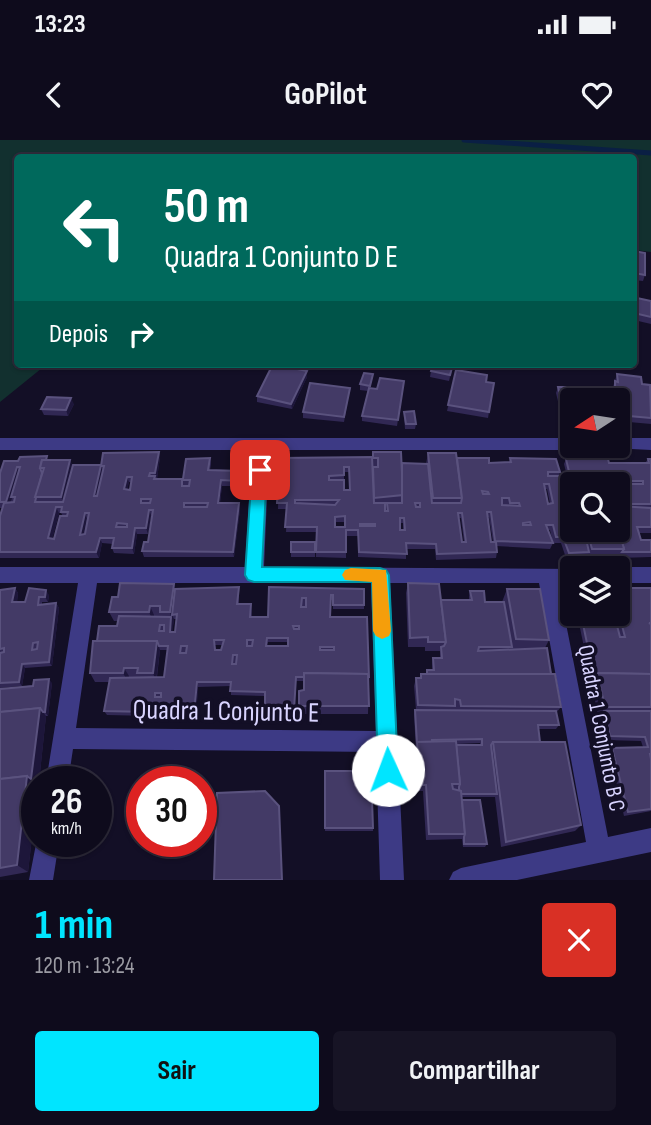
<!DOCTYPE html>
<html lang="pt">
<meta charset="utf-8">
<style>
:root{--surface:#0e0b1c;--page:#171425;--text:#f1f3f6;--muted:#9b9ba3;--line:#2e2b3b;--accent:#00e5ff}
body{margin:0;font-family:"Sofia Sans Condensed",sans-serif;background:var(--page);color:var(--text);height:100vh;display:flex;flex-direction:column;font-size:26px;white-space:nowrap}
*{box-sizing:border-box;margin:0}
p{font-size:23px;color:var(--muted)}
.icon{flex:none;width:38px;height:38px;fill:none;stroke:currentColor;stroke-width:2;stroke-linecap:round;stroke-linejoin:round}
.map{position:relative;height:740px;overflow:hidden}
.panel{display:flex;flex-direction:column;background:var(--surface);flex:1}
.panel>*{flex:none}
.banner{position:absolute;left:14px;top:14px;width:623px;height:214px;border-radius:7px;box-shadow:0 2px 5px #0004,0 0 0 2px var(--line);background:#00695c;color:#fff;overflow:hidden}
.needle{width:46px;rotate:258deg}
.tools{position:absolute;left:560px;top:248px;display:grid;gap:14px}
.tools a{display:grid;place-items:center;width:70px;height:70px;border-radius:7px;background:var(--surface);box-shadow:0 2px 5px #0004,0 0 0 2px var(--line);font-size:35px}
.speed{position:absolute;left:21px;top:626px;display:flex;gap:14px;font-size:35px;font-weight:700;text-align:center}
.speed>*{display:grid;place-content:center;width:91px;height:91px;border-radius:50%;background:var(--surface);box-shadow:0 2px 5px #0004,0 0 0 2px var(--line);line-height:1}
.speed small{font-size:18px;font-weight:400}
.speed .limit{border:10px solid #d22;background:#fff;color:#111}
.pin{position:absolute;display:grid;place-items:center;width:60px;height:60px;color:#fff;margin:-30px;border-radius:14px;box-shadow:0 4px 10px #0006}
.me{position:absolute;width:77px;margin:-38px;rotate:358deg;stroke-linejoin:round;filter:drop-shadow(0 0 5px #0008)}
.turn{display:flex;align-items:center;gap:24px;height:147px;padding:0 35px;font-size:32px}
.turn .icon{width:91px;height:91px;stroke-width:2.5}
.turn b{display:block;font-size:49px;line-height:60px}
.then{display:flex;align-items:center;height:66px;padding:0 35px;background:#0003;gap:14px;font-size:26px}
.round{display:grid;place-items:center;flex:none;width:74px;height:74px;border-radius:7px;background:var(--page)}
.head{display:flex;align-items:center;justify-content:space-between;height:119px;padding:0 35px}
h1{font-size:42px;font-weight:700;line-height:52px;color:var(--accent)}
.button{display:flex;gap:14px;margin-top:auto;padding:14px 35px}
.button a{flex:1;height:80px;border-radius:7px;background:var(--accent);color:#111;font-size:28px;font-weight:700;line-height:80px;text-align:center}
.button a+a{background:var(--page);color:var(--text)}
.status{display:flex;justify-content:space-between;align-items:center;height:49px;padding:0 35px;background:var(--surface);direction:ltr}
.status svg{height:19px;fill:currentColor}
header{display:flex;justify-content:space-between;align-items:center;height:91px;padding:0 35px;background:var(--surface);font-size:32px;font-weight:700}
.map>svg:first-child{display:block}
.green{fill:#12302f}
.lines{fill:none;stroke-linecap:round;stroke-linejoin:round}
.stream{stroke:#0a1f44;stroke-width:5}
.minor{fill:#3d3a85;fill-rule:evenodd}
.wall{fill:#312854;fill-rule:evenodd}
.shaded-wall{fill:#1d163a}
.building{fill:#433a66;stroke:#5a527e;stroke-width:2;fill-rule:evenodd}
.route{fill:#00e5ff;stroke:#0095a6;stroke-width:2}
.slow{fill:#f59e0b}
.labels{text-anchor:middle;stroke-width:7;stroke-linejoin:round;paint-order:stroke}
.street-label{font-size:23px;fill:#d9d4ff;stroke:#130f26}
.near-street-label{font-size:28px;fill:#d9d4ff;stroke:#130f26}
</style>
<div class="status"><b>13:23</b><svg viewBox="0 0 49 12"><path d="M0 12V9h3v3zM5 12V6h3v6zM10 12V3h3v9zM15 12V0h3v12zM26 1h20v11H26zM47 4h2v5h-2z"/></svg></div>
<header><svg class="icon" aria-label="back" viewBox="0 0 24 24"><path d="M15 5l-7 7 7 7"/></svg>GoPilot<svg class="icon" aria-label="heart" viewBox="0 0 24 24"><path d="M12 20l-8-8c-3-5 5-10 8-4 3-6 11-1 8 4z"/></svg></header>
<div class="map">
<svg width="651" height="740" viewBox="0 0 651 740">
<rect width="100%" height="100%" fill="#130f26"/>
<path class="green" d="M 0,0 L 651,0 L 651,112 L 634,110 L 634,18 L 18,18 L 18,224 L 47,224 L 0,262 Z"/>
<g class="lines">
<path class="stream" d="M 464,0 L 651,13"/>
<g class="minor">
<path d="M 0,298 L 572,298 L 572,306 L 579,306 L 572,310 L 269,310 L 264,427 L 577,429 L 572,429 L 572,443 L 558,443 L 608,697 L 651,688 L 651,712 L 517,740 L 449,740 L 453,732 L 461,728 L 586,702 L 539,443 L 390,443 L 404,740 L 380,740 L 376,612 L 73,609 L 68,642 L 46,642 L 78,443 L 0,443 L 0,427 L 245,427 L 252,310 L 0,310 ZM 97,443 L 371,443 L 376,591 L 76,588 Z"/>
<path d="M 618,298 L 651,298 L 651,310 L 612,308 L 611,306 L 618,306 Z"/>
<path d="M 618,427 L 651,427 L 651,443 L 618,443 L 618,429 L 613,429 Z"/>
<path d="M 37,699 L 37,702 L 59,702 L 53,740 L 29,740 Z"/>
</g>
</g>
<g class="wall">
<path d="M 634,111 L 645,135 L 643,141 L 634,140 Z"/>
<path d="M 637,158 L 651,161 L 651,184 L 634,180 L 634,171 Z"/>
<path d="M 123,224 L 150,224 L 149,228 L 124,228 Z"/>
<path d="M 238,224 L 255,224 L 253,228 Z"/>
<path d="M 453,224 L 449,241 L 430,237 L 431,231 Z"/>
<path d="M 456,230 L 486,242 L 489,272 L 488,278 L 447,271 Z"/>
<path d="M 307,231 L 307,237 L 292,269 L 257,262 L 257,256 Z"/>
<path d="M 373,234 L 370,248 L 377,249 L 404,241 L 397,286 L 362,281 L 362,276 L 368,251 L 360,250 L 360,244 Z"/>
<path d="M 617,234 L 642,244 L 651,251 L 651,284 L 618,281 L 618,261 L 613,261 L 612,251 L 613,247 Z"/>
<path d="M 558,247 L 594,254 L 572,261 L 572,286 L 564,286 L 556,253 Z"/>
<path d="M 350,248 L 344,282 L 303,278 L 303,272 Z"/>
<path d="M 74,264 L 68,276 L 44,275 L 41,269 Z"/>
<path d="M 404,272 L 416,284 L 415,289 L 405,289 L 404,277 Z"/>
<path d="M 159,312 L 160,317 L 157,339 L 183,339 L 210,318 L 211,324 L 210,330 L 240,336 L 240,346 L 222,346 L 220,363 L 240,369 L 234,417 L 144,417 L 142,411 L 148,402 L 152,375 L 151,375 L 148,394 L 137,394 L 134,414 L 114,413 L 112,408 L 113,404 L 102,403 L 99,418 L 0,418 L 0,372 L 1,373 L 2,368 L 0,368 L 0,333 L 4,321 L 49,320 L 72,326 L 101,326 ZM 129,342 L 131,342 L 130,350 L 127,349 ZM 59,373 L 61,373 L 63,376 L 54,399 L 52,399 Z"/>
<path d="M 428,313 L 489,323 L 509,322 L 510,318 L 560,332 L 559,336 L 567,336 L 564,324 L 566,319 L 609,323 L 645,323 L 648,319 L 651,319 L 651,393 L 639,393 L 641,400 L 651,400 L 651,417 L 619,418 L 618,419 L 566,418 L 561,403 L 553,403 L 550,390 L 548,390 L 553,403 L 550,409 L 496,406 L 497,412 L 496,418 L 436,420 L 435,409 L 406,409 L 406,419 L 358,417 L 358,396 L 346,396 L 346,418 L 316,417 L 316,392 L 286,392 L 287,369 L 278,369 L 279,318 L 372,317 L 401,323 L 426,324 ZM 344,332 L 349,332 L 349,350 L 344,350 ZM 572,345 L 618,345 L 618,390 L 572,390 ZM 545,349 L 547,349 L 550,364 L 548,364 ZM 488,377 L 489,377 L 493,402 L 491,402 ZM 459,378 L 461,378 L 464,402 L 462,402 ZM 335,382 L 345,382 L 345,387 L 335,387 ZM 400,383 L 403,383 L 403,390 L 400,390 Z"/>
<path d="M 315,402 L 315,417 L 291,417 L 291,412 Z"/>
<path d="M 408,443 L 441,460 L 469,460 L 469,456 L 470,451 L 485,462 L 502,462 L 507,449 L 549,500 L 545,508 L 561,567 L 556,573 L 559,585 L 556,589 L 538,589 L 540,602 L 581,685 L 575,691 L 501,707 L 495,657 L 462,657 L 462,660 L 487,704 L 485,707 L 463,707 L 462,699 L 426,700 L 423,651 L 418,651 L 414,574 L 415,570 L 416,570 L 414,546 L 416,538 L 420,538 L 421,534 L 426,534 L 427,530 L 432,530 L 432,523 L 433,518 L 440,518 L 440,511 L 425,511 L 425,507 L 408,507 L 406,453 ZM 480,603 L 480,605 L 456,605 L 456,604 Z"/>
<path d="M 174,444 L 175,449 L 239,447 L 239,464 L 251,464 L 252,477 L 268,477 L 269,447 L 364,449 L 364,469 L 333,469 L 333,460 L 331,460 L 330,477 L 369,538 L 368,574 L 299,574 L 299,566 L 304,550 L 304,541 L 296,541 L 294,574 L 265,574 L 265,556 L 231,555 L 231,546 L 198,547 L 196,577 L 107,575 L 104,571 L 109,542 L 95,542 L 90,533 L 97,501 L 117,486 L 118,481 L 114,481 L 109,472 L 118,457 ZM 174,479 L 176,479 L 175,492 L 172,492 ZM 268,502 L 288,502 L 288,506 L 267,506 ZM 215,505 L 222,505 L 221,510 L 216,510 ZM 160,510 L 168,510 L 164,537 L 157,537 Z"/>
<path d="M 15,448 L 18,453 L 17,462 L 25,462 L 29,448 L 49,455 L 48,462 L 42,462 L 42,464 L 56,463 L 59,468 L 52,526 L 25,528 L 22,546 L 0,548 L 0,450 Z"/>
<path d="M 651,448 L 651,671 L 624,676 L 609,611 L 612,608 L 643,607 L 641,601 L 606,600 L 601,575 L 598,575 L 580,488 L 583,484 L 586,484 L 584,474 L 618,474 Z"/>
<path d="M 52,543 L 48,576 L 46,576 L 39,642 L 37,642 L 37,654 L 28,732 L 0,737 L 0,549 Z"/>
<path d="M 325,631 L 373,688 L 373,691 L 325,691 Z"/>
</g>
<g class="shaded-wall">
<path d="M 307,231 L 307,237 L 292,269 L 291,264 Z"/>
<path d="M 71,258 L 74,264 L 68,276 L 66,270 Z"/>
<path d="M 159,312 L 160,317 L 157,339 L 155,333 Z"/>
<path d="M 70,320 L 75,331 L 66,368 L 61,357 Z"/>
<path d="M 101,325 L 103,331 L 96,362 L 94,356 Z"/>
<path d="M 17,327 L 20,332 L 11,357 L 12,358 L 9,368 L 6,362 Z"/>
<path d="M 127,337 L 129,342 L 126,355 L 124,349 Z"/>
<path d="M 221,340 L 222,346 L 219,369 L 218,363 Z"/>
<path d="M 239,363 L 240,369 L 234,417 L 233,412 Z"/>
<path d="M 56,367 L 59,373 L 51,404 L 48,398 Z"/>
<path d="M 149,370 L 151,375 L 148,394 L 146,388 Z"/>
<path d="M 85,373 L 87,379 L 83,400 L 80,395 Z"/>
<path d="M 135,388 L 137,394 L 134,414 L 132,408 Z"/>
<path d="M 100,398 L 102,403 L 99,418 L 96,412 Z"/>
<path d="M 174,444 L 177,454 L 172,475 L 174,479 L 172,497 L 170,492 L 171,477 L 170,472 Z"/>
<path d="M 15,448 L 18,453 L 16,467 L 12,462 Z"/>
<path d="M 46,450 L 49,455 L 48,462 L 45,457 Z"/>
<path d="M 56,463 L 59,468 L 52,526 L 49,522 Z"/>
<path d="M 150,466 L 154,475 L 153,481 L 149,472 Z"/>
<path d="M 157,501 L 160,510 L 156,541 L 153,533 Z"/>
<path d="M 22,524 L 25,528 L 22,546 L 19,542 Z"/>
<path d="M 124,528 L 129,536 L 128,542 L 123,533 Z"/>
<path d="M 49,539 L 52,543 L 48,576 L 45,572 Z"/>
<path d="M 197,542 L 198,547 L 196,577 L 194,573 Z"/>
<path d="M 40,568 L 46,576 L 39,642 L 37,642 L 37,644 L 31,639 Z"/>
<path d="M 27,636 L 37,645 L 37,654 L 28,732 L 17,725 Z"/>
</g>
<g class="building">
<path d="M 634,111 L 645,113 L 645,135 L 634,133 Z"/>
<path d="M 637,158 L 651,161 L 651,177 L 634,173 Z"/>
<path d="M 273,224 L 307,231 L 291,264 L 257,256 Z"/>
<path d="M 433,224 L 453,224 L 450,235 L 431,231 Z"/>
<path d="M 456,230 L 487,235 L 486,242 L 494,243 L 489,272 L 448,265 Z"/>
<path d="M 364,233 L 373,234 L 370,246 L 360,244 Z"/>
<path d="M 617,234 L 641,237 L 642,244 L 650,245 L 651,278 L 618,275 L 618,261 L 616,261 L 615,246 L 615,241 L 618,242 Z"/>
<path d="M 380,238 L 404,241 L 398,280 L 362,276 L 369,248 L 377,249 Z"/>
<path d="M 310,243 L 350,248 L 344,277 L 303,272 Z"/>
<path d="M 558,247 L 591,247 L 594,254 L 605,254 L 607,261 L 572,261 L 572,280 L 566,280 Z"/>
<path d="M 47,257 L 71,258 L 66,270 L 41,269 Z"/>
<path d="M 414,271 L 416,284 L 406,284 L 404,272 Z"/>
<path d="M 159,312 L 155,333 L 150,333 L 149,336 L 155,336 L 154,339 L 183,339 L 186,319 L 210,318 L 208,330 L 240,331 L 239,341 L 221,340 L 218,363 L 239,363 L 233,412 L 142,411 L 144,402 L 148,402 L 153,370 L 149,370 L 146,388 L 135,388 L 132,408 L 112,408 L 114,398 L 100,398 L 96,412 L 0,412 L 0,376 L 4,363 L 14,362 L 15,357 L 11,357 L 20,327 L 17,327 L 6,362 L 0,362 L 0,333 L 4,321 L 18,321 L 20,317 L 47,316 L 46,320 L 42,320 L 40,328 L 42,333 L 35,362 L 63,362 L 73,325 L 101,325 L 94,356 L 97,356 L 104,326 L 101,326 L 103,313 ZM 127,337 L 132,337 L 130,350 L 124,349 ZM 182,340 L 190,340 L 189,346 L 182,346 ZM 141,359 L 151,359 L 150,363 L 141,363 ZM 184,363 L 208,363 L 207,367 L 184,367 ZM 56,367 L 62,367 L 61,372 L 68,372 L 67,376 L 60,376 L 54,399 L 48,398 ZM 85,373 L 89,373 L 85,394 L 80,395 ZM 117,383 L 127,384 L 127,387 L 116,387 Z"/>
<path d="M 373,312 L 401,312 L 403,355 L 374,358 L 373,327 L 378,327 L 378,318 L 373,318 Z"/>
<path d="M 428,313 L 456,313 L 462,358 L 433,358 Z"/>
<path d="M 372,317 L 374,363 L 385,363 L 385,371 L 388,371 L 387,363 L 402,363 L 402,323 L 428,324 L 432,363 L 461,363 L 462,358 L 457,318 L 489,318 L 489,323 L 511,322 L 510,318 L 556,319 L 560,332 L 548,332 L 548,336 L 570,336 L 566,319 L 608,319 L 609,323 L 649,323 L 648,319 L 651,319 L 651,365 L 651,364 L 618,364 L 618,345 L 572,345 L 572,390 L 584,390 L 589,412 L 569,413 L 563,397 L 556,397 L 553,385 L 546,385 L 553,403 L 495,401 L 491,372 L 487,372 L 491,402 L 496,402 L 497,412 L 437,414 L 436,404 L 406,403 L 407,414 L 359,412 L 358,390 L 346,390 L 346,412 L 316,412 L 317,387 L 285,387 L 287,363 L 277,363 L 279,318 ZM 344,327 L 349,327 L 350,350 L 344,350 L 344,340 L 329,340 L 329,336 L 344,335 ZM 615,341 L 643,341 L 643,344 L 616,344 ZM 544,344 L 549,344 L 553,363 L 548,364 ZM 482,351 L 488,352 L 489,354 L 483,354 ZM 502,358 L 509,358 L 510,363 L 519,363 L 520,366 L 502,365 ZM 295,360 L 339,360 L 335,365 L 295,363 ZM 415,363 L 420,363 L 420,367 L 416,367 ZM 458,373 L 462,373 L 466,402 L 462,402 ZM 345,376 L 345,387 L 335,387 L 335,377 ZM 400,378 L 404,378 L 405,390 L 400,390 ZM 530,382 L 531,385 L 523,385 L 523,383 ZM 360,384 L 375,384 L 375,386 L 360,386 Z"/>
<path d="M 42,320 L 70,320 L 61,357 L 35,357 L 44,328 L 40,328 Z"/>
<path d="M 618,366 L 651,368 L 651,387 L 637,387 L 641,400 L 651,400 L 651,412 L 622,412 L 624,409 L 618,387 Z"/>
<path d="M 618,387 L 624,409 L 592,409 L 587,390 L 618,390 Z"/>
<rect x="291" y="402" width="24" height="10"/>
<path d="M 120,443 L 174,444 L 170,472 L 160,472 L 160,466 L 150,466 L 149,472 L 109,472 L 112,457 L 118,457 Z"/>
<path d="M 408,443 L 439,444 L 446,502 L 428,502 L 428,497 L 410,498 Z"/>
<path d="M 239,447 L 237,464 L 251,464 L 250,477 L 268,477 L 269,447 L 364,449 L 364,465 L 333,465 L 333,455 L 331,455 L 330,477 L 367,477 L 369,538 L 368,534 L 304,533 L 304,537 L 296,537 L 294,570 L 265,570 L 265,552 L 230,551 L 231,542 L 197,542 L 194,573 L 104,571 L 110,538 L 164,537 L 168,506 L 159,506 L 157,501 L 97,501 L 99,486 L 117,486 L 119,476 L 171,477 L 170,492 L 175,492 L 177,474 L 172,475 L 175,449 ZM 302,458 L 306,458 L 306,467 L 301,467 ZM 160,485 L 164,485 L 164,491 L 159,491 ZM 293,486 L 299,486 L 299,489 L 294,489 ZM 267,498 L 288,498 L 288,506 L 266,506 ZM 214,500 L 224,500 L 221,510 L 215,510 ZM 247,500 L 253,500 L 252,506 L 247,506 ZM 181,506 L 187,506 L 186,513 L 180,513 ZM 320,507 L 334,507 L 334,510 L 320,510 ZM 233,515 L 237,515 L 236,524 L 232,524 ZM 155,553 L 161,553 L 161,557 L 155,557 Z"/>
<path d="M 15,448 L 12,462 L 25,462 L 29,448 L 46,450 L 45,457 L 39,457 L 38,465 L 56,463 L 49,522 L 22,524 L 19,542 L 0,543 L 0,513 L 4,512 L 4,508 L 0,509 L 0,450 ZM 38,502 L 37,509 L 32,510 L 33,503 Z"/>
<path d="M 618,448 L 651,448 L 651,483 L 649,483 L 651,484 L 651,534 L 597,533 L 594,537 L 583,484 L 590,484 L 588,474 L 614,474 L 620,497 L 625,497 L 619,474 L 618,474 Z"/>
<path d="M 507,449 L 540,449 L 549,500 L 516,499 Z"/>
<path d="M 470,451 L 484,451 L 485,462 L 504,462 L 512,507 L 479,507 L 478,511 L 547,508 L 551,534 L 427,534 L 427,530 L 434,530 L 433,518 L 442,518 L 441,507 L 444,506 L 446,502 L 441,460 L 472,460 Z"/>
<path d="M 93,501 L 157,501 L 153,533 L 137,533 L 138,528 L 124,528 L 123,533 L 90,533 Z"/>
<path d="M 304,533 L 368,534 L 369,566 L 299,566 L 299,551 L 304,550 Z"/>
<path d="M 597,533 L 651,534 L 651,567 L 605,567 Z"/>
<path d="M 421,534 L 555,534 L 561,567 L 461,566 L 460,560 L 455,559 L 455,566 L 418,565 L 416,538 L 421,538 Z"/>
<path d="M 49,539 L 45,572 L 43,572 L 40,568 L 0,572 L 0,549 L 33,546 L 34,540 Z"/>
<path d="M 40,568 L 31,639 L 27,636 L 0,639 L 0,572 Z"/>
<path d="M 415,570 L 556,571 L 559,585 L 538,585 L 540,602 L 493,602 L 491,605 L 497,654 L 461,654 L 461,651 L 459,650 L 459,647 L 460,644 L 456,605 L 482,605 L 482,599 L 432,600 L 432,602 L 417,602 L 417,603 Z"/>
<path d="M 604,571 L 651,571 L 651,614 L 650,614 L 651,619 L 651,669 L 628,672 L 612,608 L 648,607 L 645,597 L 610,596 Z"/>
<path d="M 456,601 L 460,644 L 452,644 L 453,649 L 461,651 L 465,694 L 429,694 L 426,645 L 420,645 L 417,602 Z"/>
<path d="M 493,602 L 565,602 L 581,685 L 506,702 Z"/>
<path d="M 325,631 L 371,631 L 373,688 L 325,688 Z"/>
<path d="M 27,636 L 17,725 L 0,728 L 0,639 Z"/>
<path d="M 265,651 L 279,666 L 282,740 L 214,740 L 217,653 Z"/>
<path d="M 462,660 L 480,660 L 487,704 L 464,704 L 464,697 L 465,694 Z"/>
</g>
<path class="route" d="M 260,324 L 267,330 L 262,427 L 380,428 L 386,430 L 389,435 L 398,630 L 395,637 L 388,640 L 381,637 L 378,630 L 372,442 L 254,442 L 248,440 L 245,435 L 252,330 Z"/>
<path class="slow" d="M 351,428 L 386,430 L 391,491 L 389,496 L 382,499 L 376,496 L 373,491 L 372,442 L 345,440 L 342,435 L 345,430 Z"/>
<g class="labels">
<g class="street-label">
<text transform="translate(602 588) rotate(79)" y="8">Quadra 1 Conjunto B C</text>
</g>
<g class="near-street-label">
<text transform="translate(226 570) rotate(1)" y="10">Quadra 1 Conjunto E</text>
</g>
</g>
</svg>
<div class="tools">
<a><svg class="needle" viewBox="-14 -14 28 28"><path d="M0-13l5 13h-10z" fill="#e53935"/><path d="M0 13l5-13h-10z" fill="#9b9ba3"/></svg></a>
<a><svg class="icon" aria-label="search" viewBox="0 0 24 24"><circle cx="10" cy="10" r="6"/><path d="M15 15l6 6"/></svg></a>
<a><svg class="icon" aria-label="layers" viewBox="0 0 24 24"><path d="M12 4l9 5-9 5-9-5zM3 14l9 5 9-5"/></svg></a>
</div>
<div class="speed"><div>26<small>km/h</small></div><div class="limit">30</div></div>
<div class="pin" style="left:260px;top:330px;background:#d93025"><svg class="icon" aria-label="arrive" viewBox="0 0 24 24"><path d="M6 21V4h12l-3 4 3 4H6"/></svg></div>
<svg class="me" style="left:388px;top:630px" viewBox="-20 -20 40 40"><circle r="19" fill="#fff"/><path d="M0-13L10 11 0 6-10 11z" fill="#00e5ff"/></svg>
<div class="banner">
<div class="turn"><svg class="icon" aria-label="left" viewBox="0 0 24 24"><path d="M17 20v-9H6M10 6l-5 5 5 5"/></svg><div><b>50 m</b>Quadra 1 Conjunto D E</div></div>
<div class="then">Depois<svg class="icon" aria-label="right" viewBox="0 0 24 24"><path d="M7 20v-9h11M14 6l5 5-5 5"/></svg></div>
</div>
</div>
<section class="panel">
<div class="head"><div><h1>1 min</h1><p>120 m · 13:24</p></div><a class="round" style="background:#d93025;color:#fff"><svg class="icon" aria-label="close" viewBox="0 0 24 24"><path d="M6 6l12 12M18 6L6 18"/></svg></a></div>
<div class="button"><a>Sair</a><a>Compartilhar</a></div>
</section>
